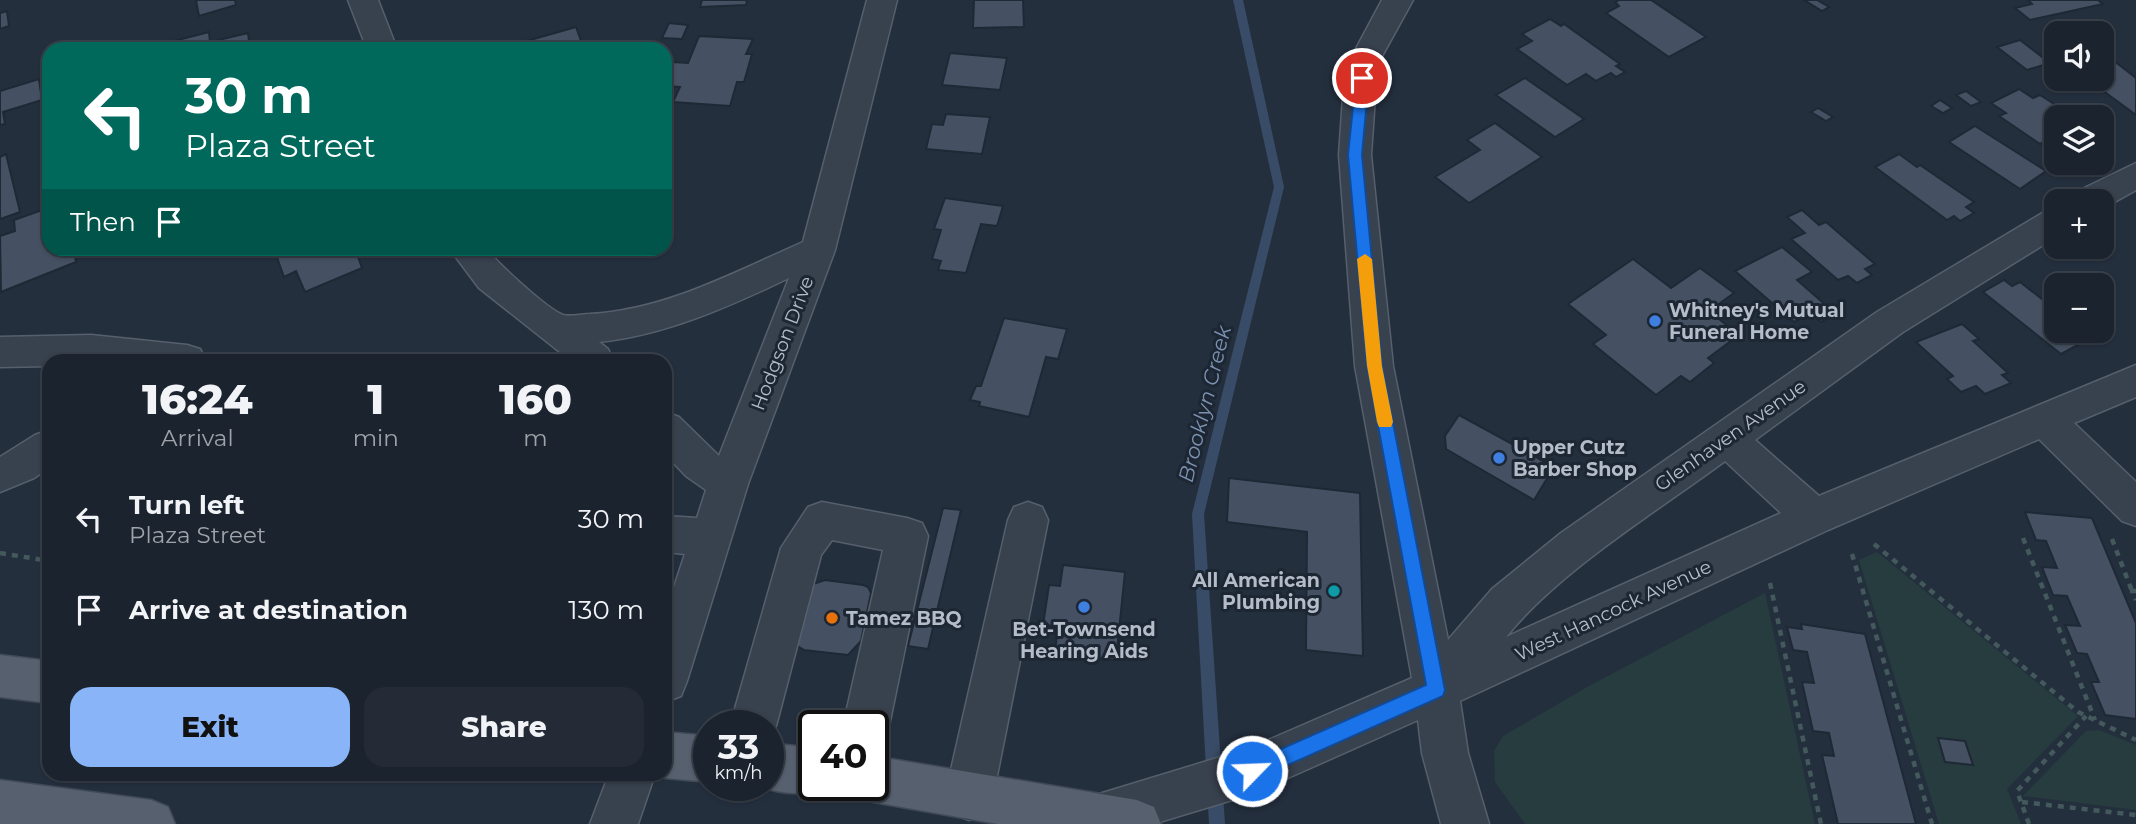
<!DOCTYPE html>
<meta charset="utf-8">
<style>
:root{--surface:#1b232e;--page:#242b36;--text:#f1f3f6;--muted:#a0a4aa;--line:#39404a;--accent:#8ab4f8}
body{margin:0;font-family:Montserrat,sans-serif;background:var(--page);color:var(--text);height:100vh;display:flex;flex-direction:column;font-size:26px;white-space:nowrap}
*{box-sizing:border-box;margin:0}
p{font-size:23px;color:var(--muted)}
.icon{flex:none;width:38px;height:38px;fill:none;stroke:currentColor;stroke-width:2;stroke-linecap:round;stroke-linejoin:round}
.map{position:relative;flex:1;overflow:hidden}
.side{position:absolute;left:42px;top:354px;width:630px;height:427px;display:flex;flex-direction:column;background:var(--surface);border-radius:21px;box-shadow:0 2px 5px #0004,0 0 0 2px var(--line)}
.side>*{flex:none}
.hud{position:absolute;left:42px;top:42px;width:630px;height:214px;border-radius:21px;box-shadow:0 2px 5px #0004,0 0 0 2px var(--line);background:#00695c;color:#fff;overflow:hidden}
.buttons{position:absolute;left:2044px;top:21px;display:grid;gap:14px}
.buttons a{display:grid;place-items:center;width:70px;height:70px;border-radius:14px;background:var(--surface);box-shadow:0 2px 5px #0004,0 0 0 2px var(--line);font-size:35px}
.speed{position:absolute;left:693px;top:710px;display:flex;gap:14px;font-size:35px;font-weight:700;text-align:center}
.speed>*{display:grid;place-content:center;width:91px;height:91px;border-radius:50%;background:var(--surface);box-shadow:0 2px 5px #0004,0 0 0 2px var(--line);line-height:1}
.speed small{font-size:18px;font-weight:400}
.speed .limit{border:4px solid #111;border-radius:10px;background:#fff;color:#111}
.pin{position:absolute;display:grid;place-items:center;width:60px;height:60px;color:#fff;margin:-30px;border:4px solid #fff;border-radius:50%;box-shadow:0 2px 7px #0007}
.me{position:absolute;width:77px;margin:-38px;rotate:66deg;stroke-linejoin:round;filter:drop-shadow(0 0 5px #0008)}
.turn{display:flex;align-items:center;gap:24px;height:147px;padding:0 28px;font-size:32px}
.turn .icon{width:91px;height:91px;stroke-width:2.5}
.turn b{display:block;font-size:49px;line-height:60px}
.then{display:flex;align-items:center;height:66px;padding:0 28px;background:#0003;gap:14px;font-size:26px}
.eta{display:flex;justify-content:space-evenly;align-items:center;height:119px;text-align:center}
.eta b{font-size:42px;font-weight:800;line-height:49px}
.button{display:flex;gap:14px;margin-top:auto;padding:14px 28px}
.button a{flex:1;height:80px;border-radius:21px;background:var(--accent);color:#111;font-size:28px;font-weight:800;line-height:80px;text-align:center}
.button a+a{background:var(--page);color:var(--text)}
ul{padding:0;list-style:none}
li{display:flex;align-items:center;gap:21px;height:91px;padding:0 28px}
li div{flex:1}
li b{display:block;font-size:26px}
li em{font-style:normal}
.map>svg:first-child{display:block}
.green{fill:#263c3f}
.lines{fill:none;stroke-linecap:round;stroke-linejoin:round}
.stream{fill:#394c67;fill-rule:evenodd}
.building{fill:#455162;stroke:#1f2835;stroke-width:2}
.minor-casing{stroke:#565f6c;stroke-width:3}
.major-casing{stroke:#414a57;stroke-width:3}
.path{stroke:#44595c;stroke-width:4.5;stroke-dasharray:6 6;stroke-linecap:butt}
.minor{fill:#38414e;fill-rule:evenodd}
.major{fill:#56606e;fill-rule:evenodd}
.route{fill:#1a73e8;stroke:#114b97;stroke-width:2}
.slow{fill:#f59e0b}
.shop-dot{fill:#3f7fe0;stroke:#1d2633;stroke-width:2.5}
.culture-dot{fill:#0f9aa8;stroke:#1d2633;stroke-width:2.5}
.food-dot{fill:#e8710a;stroke:#1d2633;stroke-width:2.5}
.labels{text-anchor:middle;stroke-width:6;stroke-linejoin:round;paint-order:stroke}
.poi-label{font-size:19px;font-weight:bold;fill:#b4bcc9;stroke:#1d2633;text-anchor:start}
.street-label{font-size:19px;fill:#b4bcc9;stroke:#1d2633}
.water-label{font-size:21px;font-style:italic;fill:#7c92b1;stroke:#1d2633}
</style>
<div class="map">
<svg width="2136" height="824" viewBox="0 0 2136 824">
<rect width="100%" height="100%" fill="#242f3e"/>
<g class="green">
<path d="M 1877,552 L 2078,716 L 2007,789 L 2021,824 L 1939,824 L 1859,560 Z"/>
<path d="M 1765,593 L 1815,824 L 1525,824 L 1495,782 L 1494,751 L 1503,736 L 1589,686 Z"/>
<path d="M 2099,730 L 2136,745 L 2136,810 L 2023,796 L 2086,731 Z"/>
</g>
<g class="lines">
<path class="stream" d="M 1233,0 L 1243,0 L 1284,187 L 1204,514 L 1225,824 L 1209,824 L 1192,514 L 1274,187 Z"/>
</g>
<g class="building">
<path d="M 196,0 L 235,0 L 236,5 L 199,16 Z"/>
<path d="M 702,0 L 747,0 L 746,5 L 700,7 Z"/>
<path d="M 974,0 L 1023,0 L 1024,27 L 973,28 Z"/>
<path d="M 1619,0 L 1651,0 L 1706,37 L 1669,57 L 1606,13 L 1619,6 L 1615,2 Z"/>
<path d="M 1804,0 L 1817,0 L 1829,7 L 1822,11 Z"/>
<path d="M 2028,0 L 2098,0 L 2103,4 L 2030,20 L 2015,8 L 2032,4 Z"/>
<path d="M 7,11 L 9,26 L 0,29 L 0,13 Z"/>
<path d="M 1550,19 L 1561,26 L 1564,24 L 1620,64 L 1616,66 L 1625,72 L 1616,77 L 1611,73 L 1596,81 L 1586,74 L 1567,85 L 1517,49 L 1532,41 L 1522,34 Z"/>
<path d="M 669,23 L 688,25 L 682,39 L 662,38 Z"/>
<path d="M 576,27 L 584,49 L 522,49 L 525,48 L 523,42 Z"/>
<path d="M 209,32 L 210,42 L 248,33 L 250,49 L 174,49 L 174,41 Z"/>
<path d="M 699,36 L 753,39 L 746,54 L 752,54 L 744,82 L 737,82 L 730,106 L 673,102 L 680,87 L 665,86 L 673,62 L 688,63 Z"/>
<path d="M 2020,40 L 2050,63 L 2027,70 L 1997,47 Z"/>
<path d="M 950,53 L 1007,58 L 1000,90 L 942,85 Z"/>
<path d="M 2102,56 L 2109,57 L 2136,78 L 2136,115 L 2087,79 L 2102,79 Z"/>
<path d="M 1525,78 L 1584,119 L 1555,137 L 1496,95 Z"/>
<path d="M 39,79 L 42,100 L 3,112 L 5,124 L 0,125 L 0,91 Z"/>
<path d="M 2019,89 L 2033,98 L 2040,95 L 2074,117 L 2056,117 L 2056,139 L 2053,137 L 2040,144 L 1999,116 L 2006,113 L 1991,103 Z"/>
<path d="M 1966,91 L 1981,102 L 1971,106 L 1956,95 Z"/>
<path d="M 1940,100 L 1952,108 L 1943,113 L 1931,106 Z"/>
<path d="M 1818,108 L 1833,117 L 1826,121 L 1811,112 Z"/>
<path d="M 946,114 L 990,117 L 982,154 L 926,149 L 932,124 L 943,125 Z"/>
<path d="M 1495,123 L 1542,157 L 1469,203 L 1435,177 L 1480,150 L 1467,140 Z"/>
<path d="M 1975,126 L 2046,171 L 2020,189 L 1949,142 Z"/>
<path d="M 6,154 L 20,212 L 0,219 L 0,157 Z"/>
<path d="M 1899,154 L 1917,167 L 1920,165 L 1974,202 L 1966,207 L 1974,213 L 1960,221 L 1954,216 L 1947,220 L 1875,167 Z"/>
<path d="M 945,198 L 1003,206 L 997,226 L 981,224 L 966,273 L 938,270 L 941,261 L 932,259 L 941,230 L 934,229 Z"/>
<path d="M 45,209 L 47,222 L 49,221 L 49,248 L 74,248 L 76,262 L 1,292 L 0,236 L 15,231 L 14,220 Z"/>
<path d="M 1802,210 L 1819,225 L 1826,222 L 1875,264 L 1865,269 L 1872,275 L 1857,283 L 1848,276 L 1838,280 L 1791,239 L 1805,233 L 1787,217 Z"/>
<path d="M 1782,247 L 1812,272 L 1797,280 L 1836,314 L 1821,322 L 1811,313 L 1794,322 L 1735,271 Z"/>
<path d="M 285,248 L 355,248 L 362,268 L 305,292 L 296,271 L 284,277 L 275,252 Z"/>
<path d="M 1633,259 L 1671,288 L 1700,268 L 1734,293 L 1709,311 L 1739,335 L 1708,358 L 1714,363 L 1690,382 L 1681,376 L 1656,395 L 1593,344 L 1606,335 L 1568,304 Z"/>
<path d="M 2004,280 L 2012,286 L 2020,282 L 2056,310 L 2056,331 L 2082,331 L 2091,338 L 2061,354 L 1983,292 Z"/>
<path d="M 1004,318 L 1067,329 L 1058,359 L 1046,357 L 1029,417 L 979,406 L 980,402 L 970,400 L 976,386 L 981,386 Z"/>
<path d="M 1962,324 L 1979,339 L 1973,341 L 2008,373 L 2002,375 L 2011,383 L 1985,394 L 1976,386 L 1961,392 L 1947,379 L 1953,376 L 1916,342 Z"/>
<path d="M 1459,415 L 1554,467 L 1534,500 L 1446,449 L 1445,436 Z"/>
<path d="M 1229,478 L 1360,493 L 1363,656 L 1306,650 L 1307,532 L 1227,522 Z"/>
<path d="M 943,508 L 961,510 L 928,649 L 908,646 Z"/>
<path d="M 2025,512 L 2092,518 L 2136,623 L 2136,719 L 2105,715 L 2091,682 L 2099,682 L 2087,654 L 2077,653 L 2065,625 L 2080,626 L 2067,596 L 2053,595 L 2042,567 L 2057,568 L 2046,541 L 2036,540 Z"/>
<path d="M 1063,565 L 1125,572 L 1116,660 L 1055,653 L 1058,626 L 1043,625 L 1049,585 L 1060,586 Z"/>
<path d="M 825,580 L 863,585 L 868,587 L 871,593 L 861,641 L 848,655 L 804,650 L 796,645 L 810,585 Z"/>
<path d="M 1801,624 L 1865,634 L 1916,824 L 1838,824 L 1822,755 L 1834,756 L 1829,733 L 1813,731 L 1802,682 L 1814,683 L 1807,652 L 1793,650 L 1787,627 L 1802,629 Z"/>
<path d="M 1938,738 L 1965,741 L 1973,765 L 1945,762 Z"/>
</g>
<g class="lines">
<defs>
<g id="minor">
<path d="M 348,0 L 378,0 L 397,49 L 367,49 Z"/>
<path d="M 867,0 L 897,0 L 835,250 L 748,484 L 687,681 L 681,696 L 665,702 L 665,614 L 685,554 L 665,552 L 665,516 L 697,518 L 706,490 L 686,476 L 665,454 L 665,412 L 679,417 L 719,456 L 789,278 C 730,306 666,335 599,342 L 608,349 L 613,360 L 570,360 L 479,288 L 449,248 L 486,248 C 496,262 548,310 563,315 C 570,317 583,314 590,314 C 665,310 735,272 803,242 Z"/>
<path d="M 1382,0 L 1413,0 L 1381,58 L 1375,97 L 1371,155 L 1393,366 L 1448,640 L 1492,589 L 1561,533 L 1877,312 L 2044,212 L 2056,208 L 2056,237 L 1903,332 L 1755,440 L 1819,496 L 2136,365 L 2136,397 L 2074,423 L 2136,482 L 2136,526 L 2122,521 L 2039,439 L 1828,530 L 1460,701 L 1468,753 L 1489,824 L 1441,824 L 1422,753 L 1418,720 L 1252,794 L 1153,824 L 1060,824 L 1067,807 L 1076,801 L 1250,748 L 1412,678 L 1355,366 L 1339,155 L 1343,97 L 1351,58 ZM 1725,461 L 1781,513 L 1506,637 C 1559,571 1656,512 1725,461 Z"/>
<path d="M 2136,163 L 2136,190 L 2102,209 L 2102,201 L 2071,201 L 2076,192 Z"/>
<path d="M 91,335 L 187,345 L 200,349 L 206,360 L 49,360 L 49,366 L 0,367 L 0,337 Z"/>
<path d="M 49,430 L 49,468 L 34,478 L 0,492 L 0,457 L 35,435 Z"/>
<path d="M 822,502 L 907,518 L 922,523 L 928,536 L 889,726 L 882,742 L 873,745 L 873,726 L 843,726 L 883,550 L 832,540 L 821,555 L 776,726 L 769,742 L 768,726 L 730,726 L 781,548 L 808,507 Z"/>
<path d="M 1028,502 L 1042,507 L 1048,520 L 993,796 L 986,813 L 969,820 L 952,813 L 945,796 L 1008,520 L 1014,507 Z"/>
<path d="M 609,774 L 655,774 L 638,824 L 590,824 Z"/>
</g>
<g id="major">
<path d="M 0,655 L 49,661 L 49,703 L 0,697 Z"/>
<path d="M 665,732 L 709,736 L 709,782 L 665,778 L 654,774 L 665,774 Z"/>
<path d="M 768,743 L 814,748 L 814,786 L 830,787 C 809,796 781,795 760,786 L 768,786 Z"/>
<path d="M 873,756 L 1137,800 L 1154,807 L 1161,824 L 998,824 L 873,802 L 856,796 L 852,786 L 873,786 Z"/>
<path d="M 0,780 L 151,800 L 168,807 L 175,824 L 0,824 Z"/>
</g>
</defs>
<use href="#minor" class="minor-casing"/>
<use href="#major" class="major-casing"/>
<g class="path">
<path d="M 2023,538 L 2095,720"/>
<path d="M 2112,539 L 2132,591"/>
<path d="M 1874,544 L 2078,712 L 2136,740"/>
<path d="M 0,553 L 49,561"/>
<path d="M 1852,554 L 1932,824"/>
<path d="M 1770,583 L 1821,824"/>
<path d="M 2136,591 L 2132,591 L 2136,600"/>
<path d="M 2022,802 L 2136,815"/>
<path d="M 2029,824 L 2017,791 L 2086,716"/>
</g>
<use href="#minor" class="minor"/>
<use href="#major" class="major"/>
</g>
<path class="route" d="M 1362,73 L 1369,78 L 1362,155 L 1382,366 L 1445,690 L 1443,696 L 1252,781 L 1245,778 L 1242,771 L 1245,765 L 1426,685 L 1367,366 L 1348,155 L 1356,78 Z"/>
<path class="slow" d="M 1365,254 L 1372,259 L 1382,366 L 1393,422 L 1391,427 L 1379,427 L 1377,422 L 1367,366 L 1357,259 Z"/>
<g class="shop-dot">
<circle cx="1655" cy="321" r="7"/>
<circle cx="1499" cy="458" r="7"/>
<circle cx="1084" cy="607" r="7"/>
</g>
<circle class="culture-dot" cx="1334" cy="591" r="7"/>
<circle class="food-dot" cx="832" cy="618" r="7"/>
<g class="labels">
<g class="poi-label">
<text x="1669" y="317">Whitney's Mutual<tspan x="1669" dy="22">Funeral Home</tspan></text>
<text x="1513" y="454">Upper Cutz<tspan x="1513" dy="22">Barber Shop</tspan></text>
<text x="1320" y="587" text-anchor="end">All American<tspan x="1320" dy="22">Plumbing</tspan></text>
<text x="846" y="625">Tamez BBQ</text>
<text x="1084" y="636" text-anchor="middle">Bet-Townsend<tspan x="1084" dy="22">Hearing Aids</tspan></text>
</g>
<g class="street-label">
<text transform="translate(782 343) rotate(-69)" y="7">Hodgson Drive</text>
<text transform="translate(1730 435) rotate(-35)" y="7">Glenhaven Avenue</text>
<text transform="translate(1613 610) rotate(-25)" y="7">West Hancock Avenue</text>
</g>
<g class="water-label">
<text transform="translate(1205 404) rotate(-76)" y="7">Brooklyn Creek</text>
</g>
</g>
</svg>
<div class="buttons">
<a><svg class="icon" aria-label="sound" viewBox="0 0 24 24"><path d="M4 9h4l5-4v14l-5-4H4zM17 9q2 3 0 6"/></svg></a>
<a><svg class="icon" aria-label="layers" viewBox="0 0 24 24"><path d="M12 4l9 5-9 5-9-5zM3 14l9 5 9-5"/></svg></a>
<a>+</a>
<a>−</a>
</div>
<div class="speed"><div>33<small>km/h</small></div><div class="limit">40</div></div>
<div class="pin" style="left:1362px;top:78px;background:#d93025"><svg class="icon" aria-label="arrive" viewBox="0 0 24 24"><path d="M6 21V4h12l-3 4 3 4H6"/></svg></div>
<svg class="me" style="left:1252px;top:771px" viewBox="-20 -20 40 40"><circle r="17" fill="#1a73e8" stroke="#fff" stroke-width="3"/><path d="M0-11L8 9 0 5-8 9z" fill="#fff"/></svg>
<div class="hud">
<div class="turn"><svg class="icon" aria-label="left" viewBox="0 0 24 24"><path d="M17 20v-9H6M10 6l-5 5 5 5"/></svg><div><b>30 m</b>Plaza Street</div></div>
<div class="then">Then<svg class="icon" aria-label="arrive" viewBox="0 0 24 24"><path d="M6 21V4h12l-3 4 3 4H6"/></svg></div>
</div>
<section class="side">
<div class="eta">
<div><b>16:24</b><p>Arrival</p></div>
<div><b>1</b><p>min</p></div>
<div><b>160</b><p>m</p></div>
</div>
<ul>
<li><svg class="icon" aria-label="left" viewBox="0 0 24 24"><path d="M17 20v-9H6M10 6l-5 5 5 5"/></svg><div><b>Turn left</b><p>Plaza Street</p></div><em>30 m</em></li>
<li><svg class="icon" aria-label="arrive" viewBox="0 0 24 24"><path d="M6 21V4h12l-3 4 3 4H6"/></svg><div><b>Arrive at destination</b></div><em>130 m</em></li>
</ul>
<div class="button"><a>Exit</a><a>Share</a></div>
</section>
</div>
